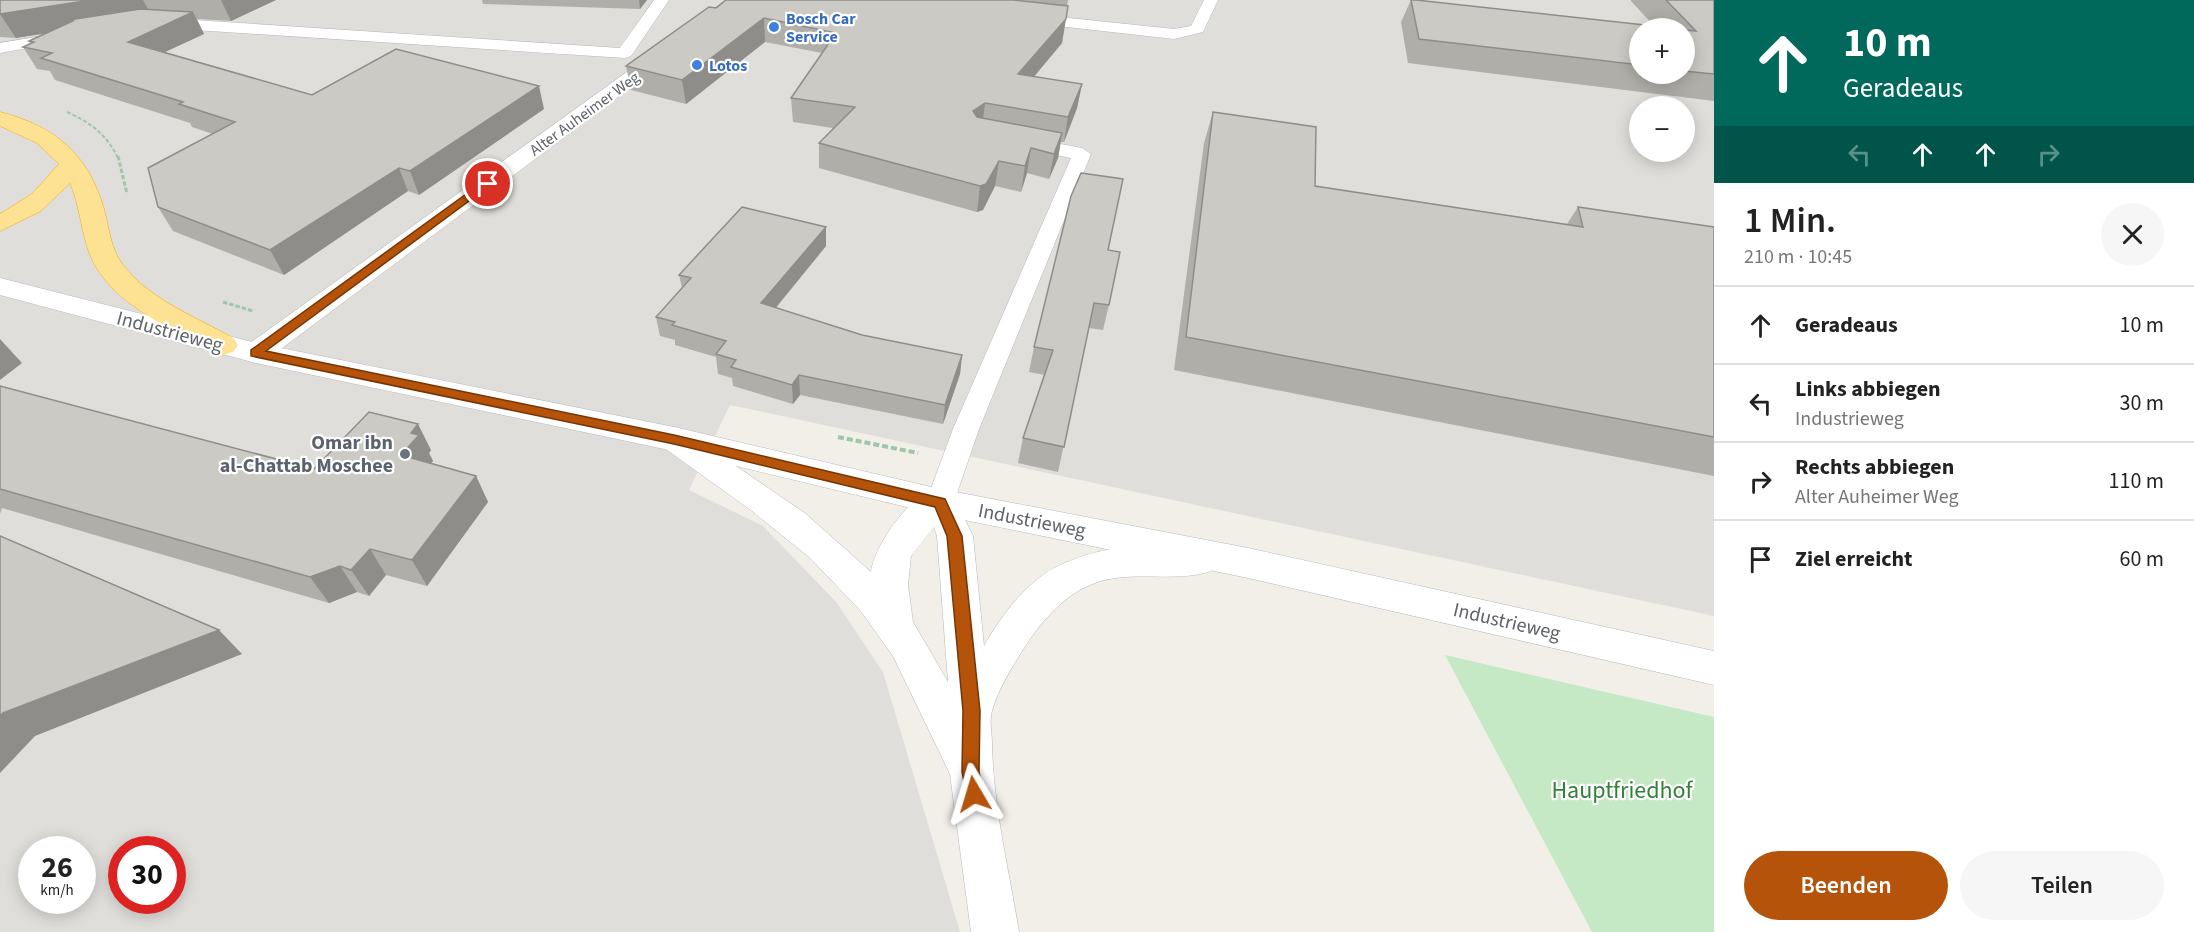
<!DOCTYPE html>
<html lang="de">
<meta charset="utf-8">
<style>
:root{--surface:#fff;--page:#f6f6f6;--text:#222;--muted:#767676;--line:#e0e0e0;--accent:#b45309}
body{margin:0;font-family:"Source Sans 3",sans-serif;background:var(--page);color:var(--text);height:100vh;display:flex;flex-direction:column;font-size:22px;white-space:nowrap}
*{box-sizing:border-box;margin:0}
p{font-size:20px;color:var(--muted)}
.icon{flex:none;width:33px;height:33px;fill:none;stroke:currentColor;stroke-width:2;stroke-linecap:round;stroke-linejoin:round}
.map{position:relative;flex:1;overflow:hidden}
.sheet{display:flex;flex-direction:column;background:var(--surface);width:480px}
.sheet>*{flex:none}
.hud{background:#00695c;color:#fff;overflow:hidden}
.fabs{position:absolute;left:1629px;top:18px;display:grid;gap:12px}
.fabs a{display:grid;place-items:center;width:66px;height:66px;border-radius:50%;background:var(--surface);box-shadow:0 3px 15px #0003;font-size:30px}
.speed{position:absolute;left:18px;top:836px;display:flex;gap:12px;font-size:30px;font-weight:700;text-align:center}
.speed>*{display:grid;place-content:center;width:78px;height:78px;border-radius:50%;background:var(--surface);box-shadow:0 3px 15px #0003;line-height:1}
.speed small{font-size:15px;font-weight:400}
.speed .limit{border:9px solid #d22;background:#fff;color:#111}
.pin{position:absolute;display:grid;place-items:center;width:51px;height:51px;color:#fff;margin:-26px;border:3px solid #fff;border-radius:50%;box-shadow:0 2px 6px #0007}
.me{position:absolute;width:66px;margin:-33px;rotate:353deg;stroke-linejoin:round;filter:drop-shadow(0 0 4px #0008)}
.turn{display:flex;align-items:center;gap:21px;height:126px;padding:0 30px;font-size:27px}
.turn .icon{width:78px;height:78px;stroke-width:2.5}
.turn b{display:block;font-size:42px;line-height:51px}
.lanes{display:flex;align-items:center;height:57px;padding:0 30px;background:#0003;justify-content:center;gap:30px;direction:ltr}
.lanes .off{opacity:.35}
.round{display:grid;place-items:center;flex:none;width:63px;height:63px;border-radius:32px;background:var(--page)}
.head{display:flex;align-items:center;justify-content:space-between;height:102px;padding:0 30px}
h1{font-size:36px;font-weight:600;line-height:45px}
.primary-button{display:flex;gap:12px;margin-top:auto;padding:12px 30px}
.primary-button a{flex:1;height:69px;border-radius:36px;background:var(--accent);color:#fff;font-size:24px;font-weight:600;line-height:69px;text-align:center}
.primary-button a+a{background:var(--page);color:var(--text)}
ul{padding:0;list-style:none}
li{display:flex;align-items:center;gap:18px;height:78px;padding:0 30px;border-top:2px solid var(--line)}
li div{flex:1}
li b{display:block;font-size:22px}
li em{font-style:normal}
main{display:flex;flex:1;min-height:0}
.map>svg:first-child{display:block}
.industrial{fill:#e0deda;fill-rule:evenodd}
.green{fill:#c5e8c5}
.lines{fill:none;stroke-linecap:round;stroke-linejoin:round}
.lane-casing{stroke:#b5b8bc;stroke-width:1}
.street-casing{stroke:#b5b8bc;stroke-width:1}
.secondary-casing{stroke:#b6babf;stroke-width:1}
.highway-casing{stroke:#f9ab00;stroke-width:1}
.path-far2{stroke:#9cc7a9;stroke-width:2;stroke-dasharray:4 2;stroke-linecap:butt}
.path-far1{stroke:#9cc7a9;stroke-width:3;stroke-dasharray:4.5 2;stroke-linecap:butt}
.path{stroke:#9cc7a9;stroke-width:4;stroke-dasharray:6 3;stroke-linecap:butt}
.lane{fill:#fff;fill-rule:evenodd}
.street{fill:#fff;fill-rule:evenodd}
.secondary{fill:#fff;fill-rule:evenodd}
.highway{fill:#fde293;fill-rule:evenodd}
.wall{fill:#afaea9;fill-rule:evenodd}
.shaded-wall{fill:#8f8d8a}
.building{fill:#cccac5;stroke:#8f8d8a;stroke-width:1.5}
.route{fill:#b45309;stroke:#753606;stroke-width:1.5}
.shop-dot{fill:#3f7fe0;stroke:#fff;stroke-width:2}
.worship-dot{fill:#6b7280;stroke:#fff;stroke-width:2}
.labels{text-anchor:middle;stroke-width:4.5;stroke-linejoin:round;paint-order:stroke}
.far-shop-label{font-size:16px;font-weight:bold;fill:#366cbe;stroke:#fff;text-anchor:start}
.far-street-label{font-size:16px;fill:#5f6368;stroke:#fff}
.street-label{font-size:20px;fill:#5f6368;stroke:#fff}
.worship-label{font-size:20px;font-weight:bold;fill:#5b616d;stroke:#fff;text-anchor:end}
.near-park-label{font-size:24px;fill:#348238;stroke:#fff}
</style>
<main>
<div class="map">
<svg width="1714" height="932" viewBox="0 0 1714 932">
<rect width="100%" height="100%" fill="#f1efe8"/>
<path class="industrial" d="M 0,0 L 1714,0 L 1714,616 L 730,405 L 689,490 L 763,526 L 837,603 L 883,672 L 960,932 L 0,932 ZM 1640,28 L 1684,28 L 1684,74 L 1640,74 ZM 1640,106 L 1684,106 L 1684,152 L 1640,152 ZM 32,849 L 82,849 L 82,900 L 32,900 ZM 122,849 L 172,849 L 172,900 L 122,900 Z"/>
<path class="green" d="M 1445,655 L 1714,717 L 1714,932 L 1592,932 Z"/>
<g class="lines">
<defs>
<g id="lane">
<path d="M 654,0 L 669,0 L 631,56 L 625,58 L 164,28 L 156,23 L 164,18 L 620,48 Z"/>
<path d="M 985,0 L 999,0 L 993,10 L 1174,29 L 1191,26 L 1204,0 L 1218,0 L 1203,32 L 1174,39 L 978,17 L 975,14 Z"/>
<path d="M 67,32 L 75,37 L 73,40 L 0,53 L 0,43 Z"/>
<path d="M 1023,137 L 1082,148 L 1091,154 L 979,429 L 954,502 L 950,510 L 940,513 L 930,510 L 926,502 L 953,429 L 1071,158 L 1016,147 L 1014,143 Z"/>
</g>
<g id="street">
<path d="M 727,0 L 748,0 L 266,360 L 256,363 L 246,360 L 241,353 L 246,346 Z"/>
<path d="M 674,427 L 685,431 L 806,514 L 871,572 C 874,546 910,493 938,489 C 943,489 948,491 952,493 L 973,536 L 984,646 C 999,620 1015,597 1039,578 C 1076,548 1165,535 1211,551 L 1216,561 L 1211,571 C 1172,584 1129,568 1090,585 C 1064,596 1046,617 1030,639 C 1018,657 997,690 992,711 C 989,721 992,733 992,743 C 993,806 1009,870 1019,932 L 971,932 L 950,774 L 893,656 L 860,610 L 809,557 L 752,511 L 663,447 L 658,439 L 663,431 ZM 934,527 L 937,536 L 948,682 L 913,622 L 908,585 L 911,556 Z"/>
</g>
<path id="secondary" d="M 0,278 L 256,343 L 674,427 L 940,489 L 1248,548 L 1714,651 L 1714,685 L 1248,578 L 940,515 L 674,451 L 256,363 L 0,295 Z"/>
<path id="highway" d="M 0,112 C 55,126 88,154 104,209 C 109,228 111,250 123,265 C 150,300 196,317 233,338 L 238,345 L 233,352 L 223,355 L 213,352 C 170,327 110,304 90,255 C 81,232 80,206 70,183 L 41,211 L 0,231 L 0,214 L 32,194 L 59,164 L 37,143 L 0,126 Z"/>
</defs>
<use href="#lane" class="lane-casing"/>
<use href="#street" class="street-casing"/>
<use href="#secondary" class="secondary-casing"/>
<use href="#highway" class="highway-casing"/>
<path class="path-far2" d="M 67,112 C 90,122 107,135 118,158"/>
<g class="path-far1">
<path d="M 118,156 L 127,194"/>
<path d="M 223,302 L 253,311"/>
</g>
<path class="path" d="M 838,437 L 918,453"/>
<use href="#lane" class="lane"/>
<use href="#street" class="street"/>
<use href="#secondary" class="secondary"/>
<use href="#highway" class="highway"/>
</g>
<g class="wall">
<path d="M 0,0 L 276,0 L 231,21 L 197,19 L 204,34 L 165,52 L 312,95 L 544,109 L 419,195 L 408,191 L 284,275 L 173,231 L 158,207 L 213,134 L 192,127 L 190,123 L 55,80 L 50,71 L 37,69 L 23,47 L 30,43 L 29,41 L 44,33 L 16,38 L 0,37 Z"/>
<path d="M 482,0 L 647,0 L 640,9 L 483,4 Z"/>
<path d="M 726,0 L 1068,0 L 1062,43 L 1034,77 L 1082,84 L 1077,108 L 1064,142 L 1061,142 L 1058,158 L 1049,179 L 1027,173 L 1021,192 L 995,186 L 983,210 L 977,212 L 819,168 L 819,143 L 833,128 L 793,122 L 791,98 L 822,53 L 765,42 L 686,104 L 631,90 L 626,66 Z"/>
<path d="M 1411,0 L 1655,27 L 1631,1 L 1631,0 L 1714,0 L 1714,101 L 1408,63 L 1401,22 ZM 1640,28 L 1684,28 L 1684,74 L 1640,74 Z"/>
<path d="M 1213,112 L 1315,186 L 1567,224 L 1578,207 L 1714,227 L 1714,476 L 1174,370 L 1204,143 Z"/>
<path d="M 826,227 L 826,246 L 776,308 L 862,335 L 962,355 L 960,374 L 943,424 L 800,395 L 793,404 L 733,386 L 732,378 L 718,374 L 716,357 L 675,345 L 675,340 L 660,336 L 656,317 L 682,288 L 679,275 Z"/>
<path d="M 1108,250 L 1109,305 L 1103,330 L 1089,328 L 1058,472 L 1018,463 L 1023,438 L 1045,375 L 1029,372 L 1034,347 Z"/>
<path d="M 0,386 L 314,469 L 431,450 L 429,453 L 433,461 L 431,463 L 476,476 L 488,502 L 427,586 L 386,575 L 369,596 L 357,592 L 329,603 L 2,508 L 0,514 Z"/>
</g>
<g class="shaded-wall">
<path d="M 91,0 L 143,0 L 152,16 L 69,20 L 74,29 L 16,38 L 0,14 Z"/>
<path d="M 221,0 L 276,0 L 231,21 Z"/>
<path d="M 639,0 L 647,0 L 640,9 Z"/>
<path d="M 193,12 L 204,34 L 141,63 L 128,42 Z"/>
<path d="M 764,18 L 765,42 L 686,104 L 682,80 Z"/>
<path d="M 1066,19 L 1062,43 L 1015,99 L 1018,74 Z"/>
<path d="M 1082,84 L 1077,108 L 1064,142 L 1068,117 Z"/>
<path d="M 539,86 L 544,109 L 419,195 L 410,171 Z"/>
<path d="M 985,103 L 982,128 L 973,111 Z"/>
<path d="M 1062,133 L 1058,158 L 1049,179 L 1054,154 Z"/>
<path d="M 1031,148 L 1027,173 L 1021,192 L 1025,166 Z"/>
<path d="M 999,161 L 995,186 L 983,210 L 977,212 L 980,186 Z"/>
<path d="M 399,168 L 408,191 L 284,275 L 270,250 Z"/>
<path d="M 826,227 L 826,246 L 763,323 L 761,303 Z"/>
<path d="M 0,339 L 22,363 L 0,380 Z"/>
<path d="M 962,355 L 960,374 L 943,424 L 945,405 Z"/>
<path d="M 799,375 L 800,395 L 793,404 L 792,385 Z"/>
<path d="M 418,424 L 431,450 L 429,453 L 433,461 L 415,482 L 401,455 L 411,433 Z"/>
<path d="M 476,476 L 488,502 L 427,586 L 412,560 Z"/>
<path d="M 370,549 L 386,575 L 369,596 L 351,570 Z"/>
<path d="M 340,566 L 357,592 L 329,603 L 310,577 Z"/>
<path d="M 219,630 L 242,654 L 35,736 L 0,773 L 0,716 L 3,713 Z"/>
</g>
<g class="building">
<path d="M 0,0 L 91,0 L 0,14 Z"/>
<path d="M 726,0 L 1013,0 L 1068,6 L 1066,19 L 1018,74 L 1082,84 L 1068,117 L 985,103 L 973,111 L 977,117 L 1062,133 L 1054,154 L 1031,148 L 1025,166 L 999,161 L 986,184 L 980,186 L 819,143 L 855,107 L 791,98 L 836,33 L 764,18 L 682,80 L 626,66 L 709,7 L 716,8 Z"/>
<path d="M 1411,0 L 1416,0 L 1672,28 L 1640,28 L 1640,65 L 1419,39 Z"/>
<path d="M 1666,0 L 1714,0 L 1714,74 L 1684,71 L 1684,30 L 1696,31 Z"/>
<path d="M 140,9 L 193,12 L 128,42 L 312,95 L 396,49 L 539,86 L 410,171 L 399,168 L 270,250 L 158,207 L 148,168 L 235,122 L 179,104 L 183,102 L 41,58 L 52,53 L 23,47 L 34,42 L 29,41 L 73,21 L 69,20 Z"/>
<path d="M 1213,112 L 1316,127 L 1315,186 L 1583,227 L 1578,207 L 1714,227 L 1714,437 L 1186,337 Z"/>
<path d="M 1081,173 L 1123,179 L 1108,250 L 1120,252 L 1109,305 L 1094,303 L 1064,447 L 1023,438 L 1053,350 L 1034,347 L 1071,196 Z"/>
<path d="M 742,207 L 826,227 L 761,303 L 862,335 L 962,355 L 945,405 L 799,375 L 792,385 L 731,367 L 736,360 L 716,354 L 726,341 L 672,325 L 675,322 L 656,317 L 691,278 L 679,275 Z"/>
<path d="M 0,386 L 314,469 L 369,412 L 418,424 L 411,433 L 419,435 L 401,455 L 476,476 L 412,560 L 370,549 L 351,570 L 340,566 L 310,577 L 0,489 Z"/>
<path d="M 0,536 L 219,630 L 3,713 L 0,716 Z"/>
</g>
<path class="route" d="M 484,181 L 492,184 L 266,351 L 674,435 L 945,499 L 962,536 L 980,711 L 979,772 L 983,794 L 980,801 L 974,803 L 968,801 L 962,772 L 963,711 L 947,536 L 935,507 L 674,444 L 251,356 L 251,350 Z"/>
<g class="shop-dot">
<circle cx="774" cy="27" r="6"/>
<circle cx="697" cy="65" r="6"/>
</g>
<circle class="worship-dot" cx="405" cy="454" r="6"/>
<g class="labels">
<g class="far-shop-label">
<text x="786" y="24">Bosch Car<tspan x="786" dy="18">Service</tspan></text>
<text x="709" y="71">Lotos</text>
</g>
<g class="far-street-label">
<text transform="translate(584 113) rotate(-36)" y="6">Alter Auheimer Weg</text>
</g>
<g class="street-label">
<text transform="translate(170 331) rotate(15)" y="7">Industrieweg</text>
<text transform="translate(1032 520) rotate(11)" y="7">Industrieweg</text>
<text transform="translate(1507 621) rotate(13)" y="7">Industrieweg</text>
</g>
<g class="worship-label">
<text x="393" y="449">Omar ibn<tspan x="393" dy="23">al-Chattab Moschee</tspan></text>
</g>
<g class="near-park-label">
<text x="1622" y="798">Hauptfriedhof</text>
</g>
</g>
</svg>
<div class="fabs">
<a>+</a>
<a>−</a>
</div>
<div class="speed"><div>26<small>km/h</small></div><div class="limit">30</div></div>
<div class="pin" style="left:488px;top:184px;background:#d93025"><svg class="icon" aria-label="arrive" viewBox="0 0 24 24"><path d="M6 21V4h12l-3 4 3 4H6"/></svg></div>
<svg class="me" style="left:974px;top:794px" viewBox="-20 -20 40 40"><path d="M0-17L14 15 0 8-14 15z" fill="#b45309" stroke="#fff" stroke-width="4"/></svg>
</div>
<section class="sheet">
<div class="hud">
<div class="turn"><svg class="icon" aria-label="ahead" viewBox="0 0 24 24"><path d="M12 20V5M6 11l6-6 6 6"/></svg><div><b>10 m</b>Geradeaus</div></div>
<div class="lanes"><svg class="icon off" aria-label="left" viewBox="0 0 24 24"><path d="M17 20v-9H6M10 6l-5 5 5 5"/></svg><svg class="icon" aria-label="ahead" viewBox="0 0 24 24"><path d="M12 20V5M6 11l6-6 6 6"/></svg><svg class="icon" aria-label="ahead" viewBox="0 0 24 24"><path d="M12 20V5M6 11l6-6 6 6"/></svg><svg class="icon off" aria-label="right" viewBox="0 0 24 24"><path d="M7 20v-9h11M14 6l5 5-5 5"/></svg></div>
</div>
<div class="head"><div><h1>1 Min.</h1><p>210 m · 10:45</p></div><a class="round"><svg class="icon" aria-label="close" viewBox="0 0 24 24"><path d="M6 6l12 12M18 6L6 18"/></svg></a></div>
<ul>
<li><svg class="icon" aria-label="ahead" viewBox="0 0 24 24"><path d="M12 20V5M6 11l6-6 6 6"/></svg><div><b>Geradeaus</b></div><em>10 m</em></li>
<li><svg class="icon" aria-label="left" viewBox="0 0 24 24"><path d="M17 20v-9H6M10 6l-5 5 5 5"/></svg><div><b>Links abbiegen</b><p>Industrieweg</p></div><em>30 m</em></li>
<li><svg class="icon" aria-label="right" viewBox="0 0 24 24"><path d="M7 20v-9h11M14 6l5 5-5 5"/></svg><div><b>Rechts abbiegen</b><p>Alter Auheimer Weg</p></div><em>110 m</em></li>
<li><svg class="icon" aria-label="arrive" viewBox="0 0 24 24"><path d="M6 21V4h12l-3 4 3 4H6"/></svg><div><b>Ziel erreicht</b></div><em>60 m</em></li>
</ul>
<div class="primary-button"><a>Beenden</a><a>Teilen</a></div>
</section>
</main>
